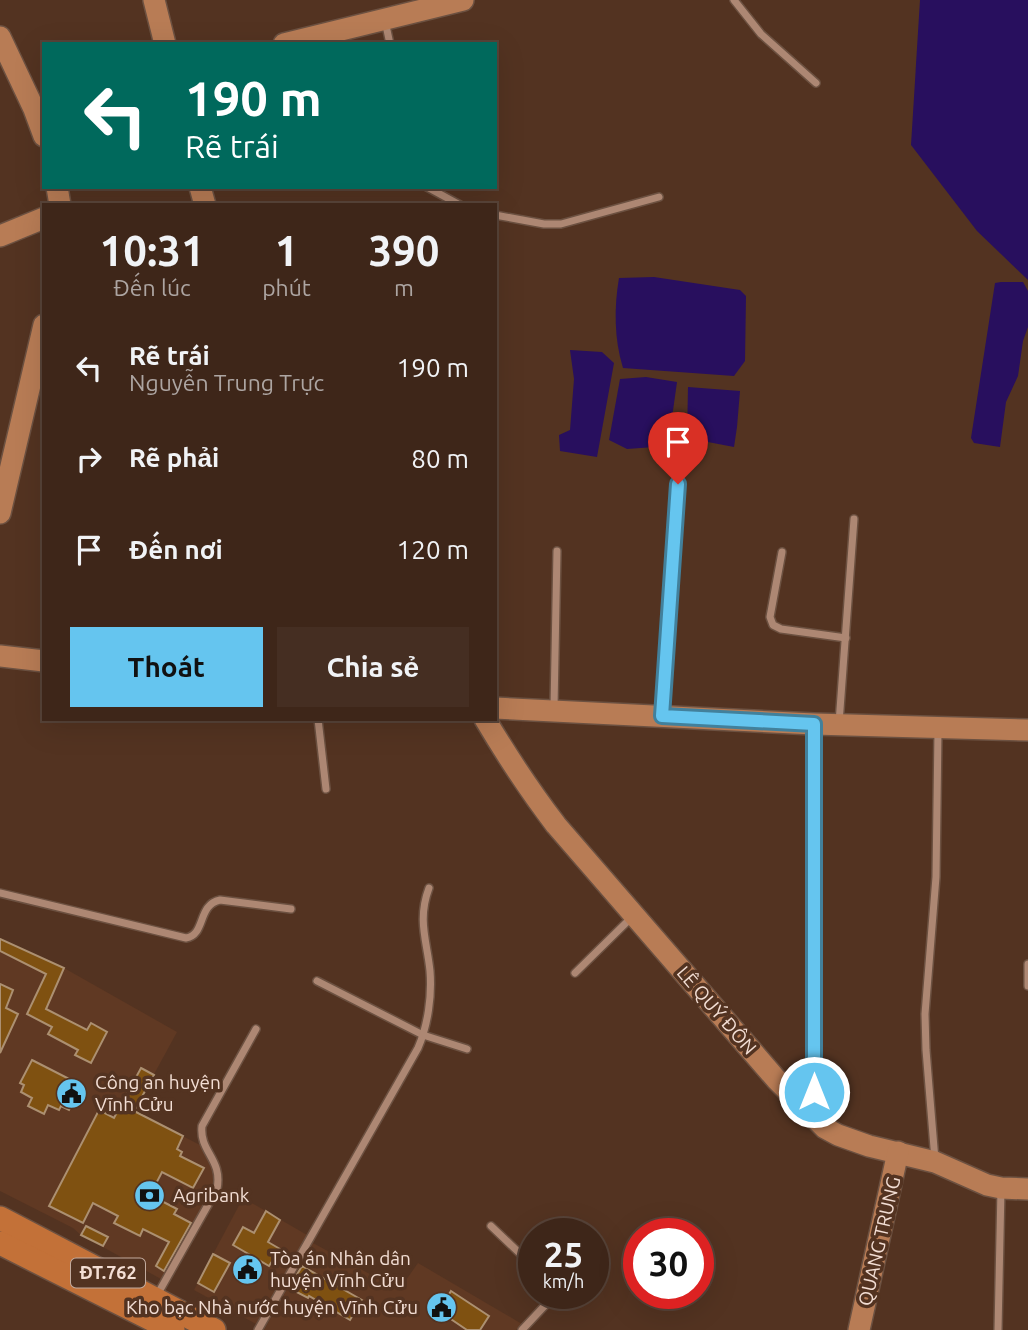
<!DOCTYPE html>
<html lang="vi">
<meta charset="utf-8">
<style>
:root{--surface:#3e2619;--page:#452e22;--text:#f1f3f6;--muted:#ada5a2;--line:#574338;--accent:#65c5ef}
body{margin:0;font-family:Ubuntu,sans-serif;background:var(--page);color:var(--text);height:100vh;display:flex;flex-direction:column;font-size:26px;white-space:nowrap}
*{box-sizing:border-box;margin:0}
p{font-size:23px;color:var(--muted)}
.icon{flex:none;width:38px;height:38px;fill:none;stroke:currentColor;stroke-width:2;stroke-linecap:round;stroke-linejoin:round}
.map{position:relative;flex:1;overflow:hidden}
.drawer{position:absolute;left:42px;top:203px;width:455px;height:518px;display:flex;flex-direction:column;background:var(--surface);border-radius:0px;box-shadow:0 7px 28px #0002,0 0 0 2px var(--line)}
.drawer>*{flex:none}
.hud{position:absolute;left:42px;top:42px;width:455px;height:147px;border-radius:0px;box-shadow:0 7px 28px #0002,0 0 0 2px var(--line);background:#00695c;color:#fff;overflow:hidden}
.speed{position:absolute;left:518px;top:1218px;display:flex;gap:14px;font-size:35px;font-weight:700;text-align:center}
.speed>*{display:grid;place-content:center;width:91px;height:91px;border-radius:50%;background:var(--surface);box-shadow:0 7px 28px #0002,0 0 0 2px var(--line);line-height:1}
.speed small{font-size:18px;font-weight:400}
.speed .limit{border:10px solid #d22;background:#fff;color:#111}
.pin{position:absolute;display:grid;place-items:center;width:60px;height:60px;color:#fff;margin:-72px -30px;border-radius:50% 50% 50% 0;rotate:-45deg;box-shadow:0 0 7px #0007}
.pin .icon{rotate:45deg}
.me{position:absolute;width:77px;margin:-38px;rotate:0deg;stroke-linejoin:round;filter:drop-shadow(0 0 5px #0008)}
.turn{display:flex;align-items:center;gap:24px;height:147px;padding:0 28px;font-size:32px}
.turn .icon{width:91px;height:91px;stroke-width:2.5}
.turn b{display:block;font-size:49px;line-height:60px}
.eta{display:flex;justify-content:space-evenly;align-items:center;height:119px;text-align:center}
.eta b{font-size:42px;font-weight:700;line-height:49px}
.primary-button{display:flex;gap:14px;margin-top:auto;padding:14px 28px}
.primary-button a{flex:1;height:80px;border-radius:0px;background:var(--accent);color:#111;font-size:28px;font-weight:700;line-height:80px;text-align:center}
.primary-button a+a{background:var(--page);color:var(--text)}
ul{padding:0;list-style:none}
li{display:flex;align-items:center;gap:21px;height:91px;padding:0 28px}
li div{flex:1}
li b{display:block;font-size:26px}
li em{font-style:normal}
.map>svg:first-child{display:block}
.built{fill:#603923}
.water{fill:#280f5e}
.building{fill:#7f5111;stroke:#ac9071;stroke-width:2}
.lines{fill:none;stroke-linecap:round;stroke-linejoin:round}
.street-casing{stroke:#6c5141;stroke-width:10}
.secondary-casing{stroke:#6c5141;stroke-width:24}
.primary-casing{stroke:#6c5141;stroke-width:26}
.street{stroke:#ad8773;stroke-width:7}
.secondary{stroke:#b87c55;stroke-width:21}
.primary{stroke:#c37138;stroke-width:23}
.route-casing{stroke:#42809b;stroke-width:18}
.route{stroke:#65c5ef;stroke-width:12}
.labels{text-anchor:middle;stroke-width:7;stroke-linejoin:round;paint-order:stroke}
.shield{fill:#533321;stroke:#c3ab9e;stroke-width:2}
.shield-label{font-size:18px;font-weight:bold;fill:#f3ded4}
.street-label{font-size:19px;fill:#f3ded4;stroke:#533321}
.poi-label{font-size:19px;fill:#f3ded4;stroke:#533321;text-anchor:start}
</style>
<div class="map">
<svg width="1028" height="1330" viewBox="0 0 1028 1330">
<rect width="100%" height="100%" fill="#533321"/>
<g class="built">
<path d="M 0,939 L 64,968 L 177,1032 L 134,1111 L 200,1145 L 213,1170 L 214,1180 L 213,1188 L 161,1279 L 81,1235 L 73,1228 L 0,1191 Z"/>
<path d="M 243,1198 L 307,1235 L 256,1324 L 194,1290 Z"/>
<path d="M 313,1243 L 399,1290 L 418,1263 L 522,1324 L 516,1330 L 264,1330 Z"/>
</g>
<g class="water">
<path d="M 920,0 L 1028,0 L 1028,280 L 977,231 L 911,145 Z"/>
<path d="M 654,277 L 740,290 L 746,296 L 745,361 L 734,376 L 623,368 C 614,339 614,307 619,278 Z"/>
<path d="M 1001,282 L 1023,282 L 1028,291 L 1028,327 L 1023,341 L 1018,376 L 1006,402 L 1000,447 L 974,443 L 971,438 L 995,283 Z"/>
<path d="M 570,350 L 602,352 L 614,363 L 597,457 L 560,451 L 559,435 L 570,430 L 574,379 Z"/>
<path d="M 646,377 L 677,382 L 668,446 L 627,449 L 609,440 L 620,379 Z"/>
<path d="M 688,387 L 740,391 L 737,427 L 734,447 L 687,438 Z"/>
</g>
<g class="building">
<path d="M 0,939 L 64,968 L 46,1009 L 87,1030 L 91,1023 L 107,1032 L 91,1063 L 75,1055 L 78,1050 L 48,1034 L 52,1027 L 27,1014 L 46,974 L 0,951 Z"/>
<path d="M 0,984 L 13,990 L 6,1008 L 18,1014 L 0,1053 Z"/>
<path d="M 32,1060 L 81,1085 L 69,1110 L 61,1106 L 59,1110 L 48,1105 L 44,1114 L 28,1106 L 32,1098 L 21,1092 L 24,1085 L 20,1083 Z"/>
<path d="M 141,1068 L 154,1075 L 134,1111 L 183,1136 L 177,1149 L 182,1152 L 180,1156 L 204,1168 L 193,1188 L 162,1172 L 150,1195 L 177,1209 L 174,1214 L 191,1223 L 164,1271 L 156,1266 L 169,1242 L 143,1229 L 140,1236 L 114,1223 L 118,1216 L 93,1203 L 83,1223 L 49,1206 L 99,1110 L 114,1118 Z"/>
<path d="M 266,1211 L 280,1220 L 268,1242 L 280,1249 L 269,1266 L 233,1245 L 243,1227 L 254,1233 Z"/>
<path d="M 86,1226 L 108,1237 L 103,1246 L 81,1235 Z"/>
<path d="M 213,1254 L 230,1263 L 214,1292 L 198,1283 Z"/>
<path d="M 302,1266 L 362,1300 L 350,1320 L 309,1296 L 308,1298 L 289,1288 Z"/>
<path d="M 451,1291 L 489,1316 L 480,1330 L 467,1330 L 439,1311 Z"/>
</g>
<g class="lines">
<defs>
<g id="street">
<path d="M 734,0 L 761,34 L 816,83"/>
<path d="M 385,21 L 390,44"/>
<path d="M 427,187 L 460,205"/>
<path d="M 495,215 L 544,224 L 561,224 L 659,197"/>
<path d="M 782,552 L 770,617 L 773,625 L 781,629 L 846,638"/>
<path d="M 554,707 L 557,551"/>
<path d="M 661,715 L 678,484"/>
<path d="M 318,719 L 326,789"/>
<path d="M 839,723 L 854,519"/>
<path d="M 814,727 L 814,1110"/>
<path d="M 0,893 L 186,938 C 206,935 197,905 220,900 L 291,909"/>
<path d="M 1028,964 L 1028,986"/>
<path d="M 575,973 L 632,917"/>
<path d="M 317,981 L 423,1035 L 467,1049"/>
<path d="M 935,1160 L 926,1050 L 925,1014 L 936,877 L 938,731"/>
<path d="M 491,1226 L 534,1267"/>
<path d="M 156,1297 L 217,1189 C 223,1159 199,1152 202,1126 L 256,1029"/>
<path d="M 258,1330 L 418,1048 C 428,1025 432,996 430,971 C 427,941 417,920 429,888"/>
<path d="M 522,1330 L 550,1300 L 553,1293"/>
<path d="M 998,1330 L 1001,1189"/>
</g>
<g id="secondary">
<path d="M 154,0 L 165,44"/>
<path d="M 0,37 L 34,109 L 44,136"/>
<path d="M 284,44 L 463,0"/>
<path d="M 57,187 L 60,205"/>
<path d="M 200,187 L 205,205"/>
<path d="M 0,236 L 44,218"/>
<path d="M 0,513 L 44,325"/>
<path d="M 0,656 L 44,661"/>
<path d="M 495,708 L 814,724 L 1028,730"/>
<path d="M 485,719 C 507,756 530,791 556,825 L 776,1079 L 825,1128 L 838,1135 L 869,1146 L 935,1162 L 987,1185 L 1001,1188 L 1028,1189"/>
<path d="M 859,1330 L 898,1152"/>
</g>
<g id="primary">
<path d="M 0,1218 L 214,1330"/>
<path d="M 0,1243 L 173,1330"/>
</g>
</defs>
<use href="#street" class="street-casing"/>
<use href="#secondary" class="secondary-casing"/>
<use href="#primary" class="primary-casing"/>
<use href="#street" class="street"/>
<use href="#secondary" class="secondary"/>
<use href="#primary" class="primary"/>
</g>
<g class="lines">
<defs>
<path id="route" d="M 678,484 L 662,716 L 814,724 L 814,1092"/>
</defs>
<use href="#route" class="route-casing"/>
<use href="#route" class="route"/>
</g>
<defs>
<symbol id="civic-disc" viewBox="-11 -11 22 22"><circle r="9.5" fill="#65c5ef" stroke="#533321"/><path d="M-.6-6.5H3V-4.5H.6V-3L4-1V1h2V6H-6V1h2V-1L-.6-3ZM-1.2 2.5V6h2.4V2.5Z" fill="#111"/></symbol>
<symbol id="bank-disc" viewBox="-11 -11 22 22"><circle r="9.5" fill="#65c5ef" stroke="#533321"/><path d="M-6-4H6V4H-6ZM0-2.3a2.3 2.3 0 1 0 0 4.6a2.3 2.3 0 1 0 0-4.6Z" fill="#111"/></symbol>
</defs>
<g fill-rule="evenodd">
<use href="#civic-disc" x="54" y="1076" width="35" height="35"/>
<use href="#bank-disc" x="132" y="1178" width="35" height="35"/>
<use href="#civic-disc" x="230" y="1252" width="35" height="35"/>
<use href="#civic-disc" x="424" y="1290" width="35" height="35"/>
</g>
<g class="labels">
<rect class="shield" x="71" y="1258.5" width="74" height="29" rx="5"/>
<g class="shield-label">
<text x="108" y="1279">ĐT.762</text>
</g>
<g class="street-label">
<text transform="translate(717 1010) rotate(49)" y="7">LÊ QUÝ ĐÔN</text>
<text transform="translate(879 1241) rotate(-77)" y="7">QUANG TRUNG</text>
</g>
<g class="poi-label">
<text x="95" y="1089">Công an huyện<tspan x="95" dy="22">Vĩnh Cửu</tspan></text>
<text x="173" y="1202">Agribank</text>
<text x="270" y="1265">Tòa án Nhân dân<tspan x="270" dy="22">huyện Vĩnh Cửu</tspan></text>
<text x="418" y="1314" text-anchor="end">Kho bạc Nhà nước huyện Vĩnh Cửu</text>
</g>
</g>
</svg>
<div class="speed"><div>25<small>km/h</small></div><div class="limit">30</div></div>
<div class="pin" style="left:678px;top:484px;background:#d93025"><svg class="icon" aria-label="arrive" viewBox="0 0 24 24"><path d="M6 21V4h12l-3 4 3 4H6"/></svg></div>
<svg class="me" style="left:814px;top:1092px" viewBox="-20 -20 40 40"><circle r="17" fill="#65c5ef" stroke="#fff" stroke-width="3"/><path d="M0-11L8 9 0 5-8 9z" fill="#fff"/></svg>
<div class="hud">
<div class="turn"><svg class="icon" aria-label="left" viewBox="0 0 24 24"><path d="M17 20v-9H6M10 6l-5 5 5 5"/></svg><div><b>190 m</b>Rẽ trái</div></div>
</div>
<section class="drawer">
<div class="eta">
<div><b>10:31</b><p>Đến lúc</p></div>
<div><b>1</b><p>phút</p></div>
<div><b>390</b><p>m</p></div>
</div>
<ul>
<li><svg class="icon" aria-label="left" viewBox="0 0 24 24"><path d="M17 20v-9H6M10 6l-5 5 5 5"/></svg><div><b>Rẽ trái</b><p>Nguyễn Trung Trực</p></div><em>190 m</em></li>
<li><svg class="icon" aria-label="right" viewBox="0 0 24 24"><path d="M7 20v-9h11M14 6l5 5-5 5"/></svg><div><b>Rẽ phải</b></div><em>80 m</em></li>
<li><svg class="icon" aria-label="arrive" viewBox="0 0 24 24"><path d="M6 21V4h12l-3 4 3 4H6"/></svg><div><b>Đến nơi</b></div><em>120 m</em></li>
</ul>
<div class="primary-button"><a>Thoát</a><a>Chia sẻ</a></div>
</section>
</div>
